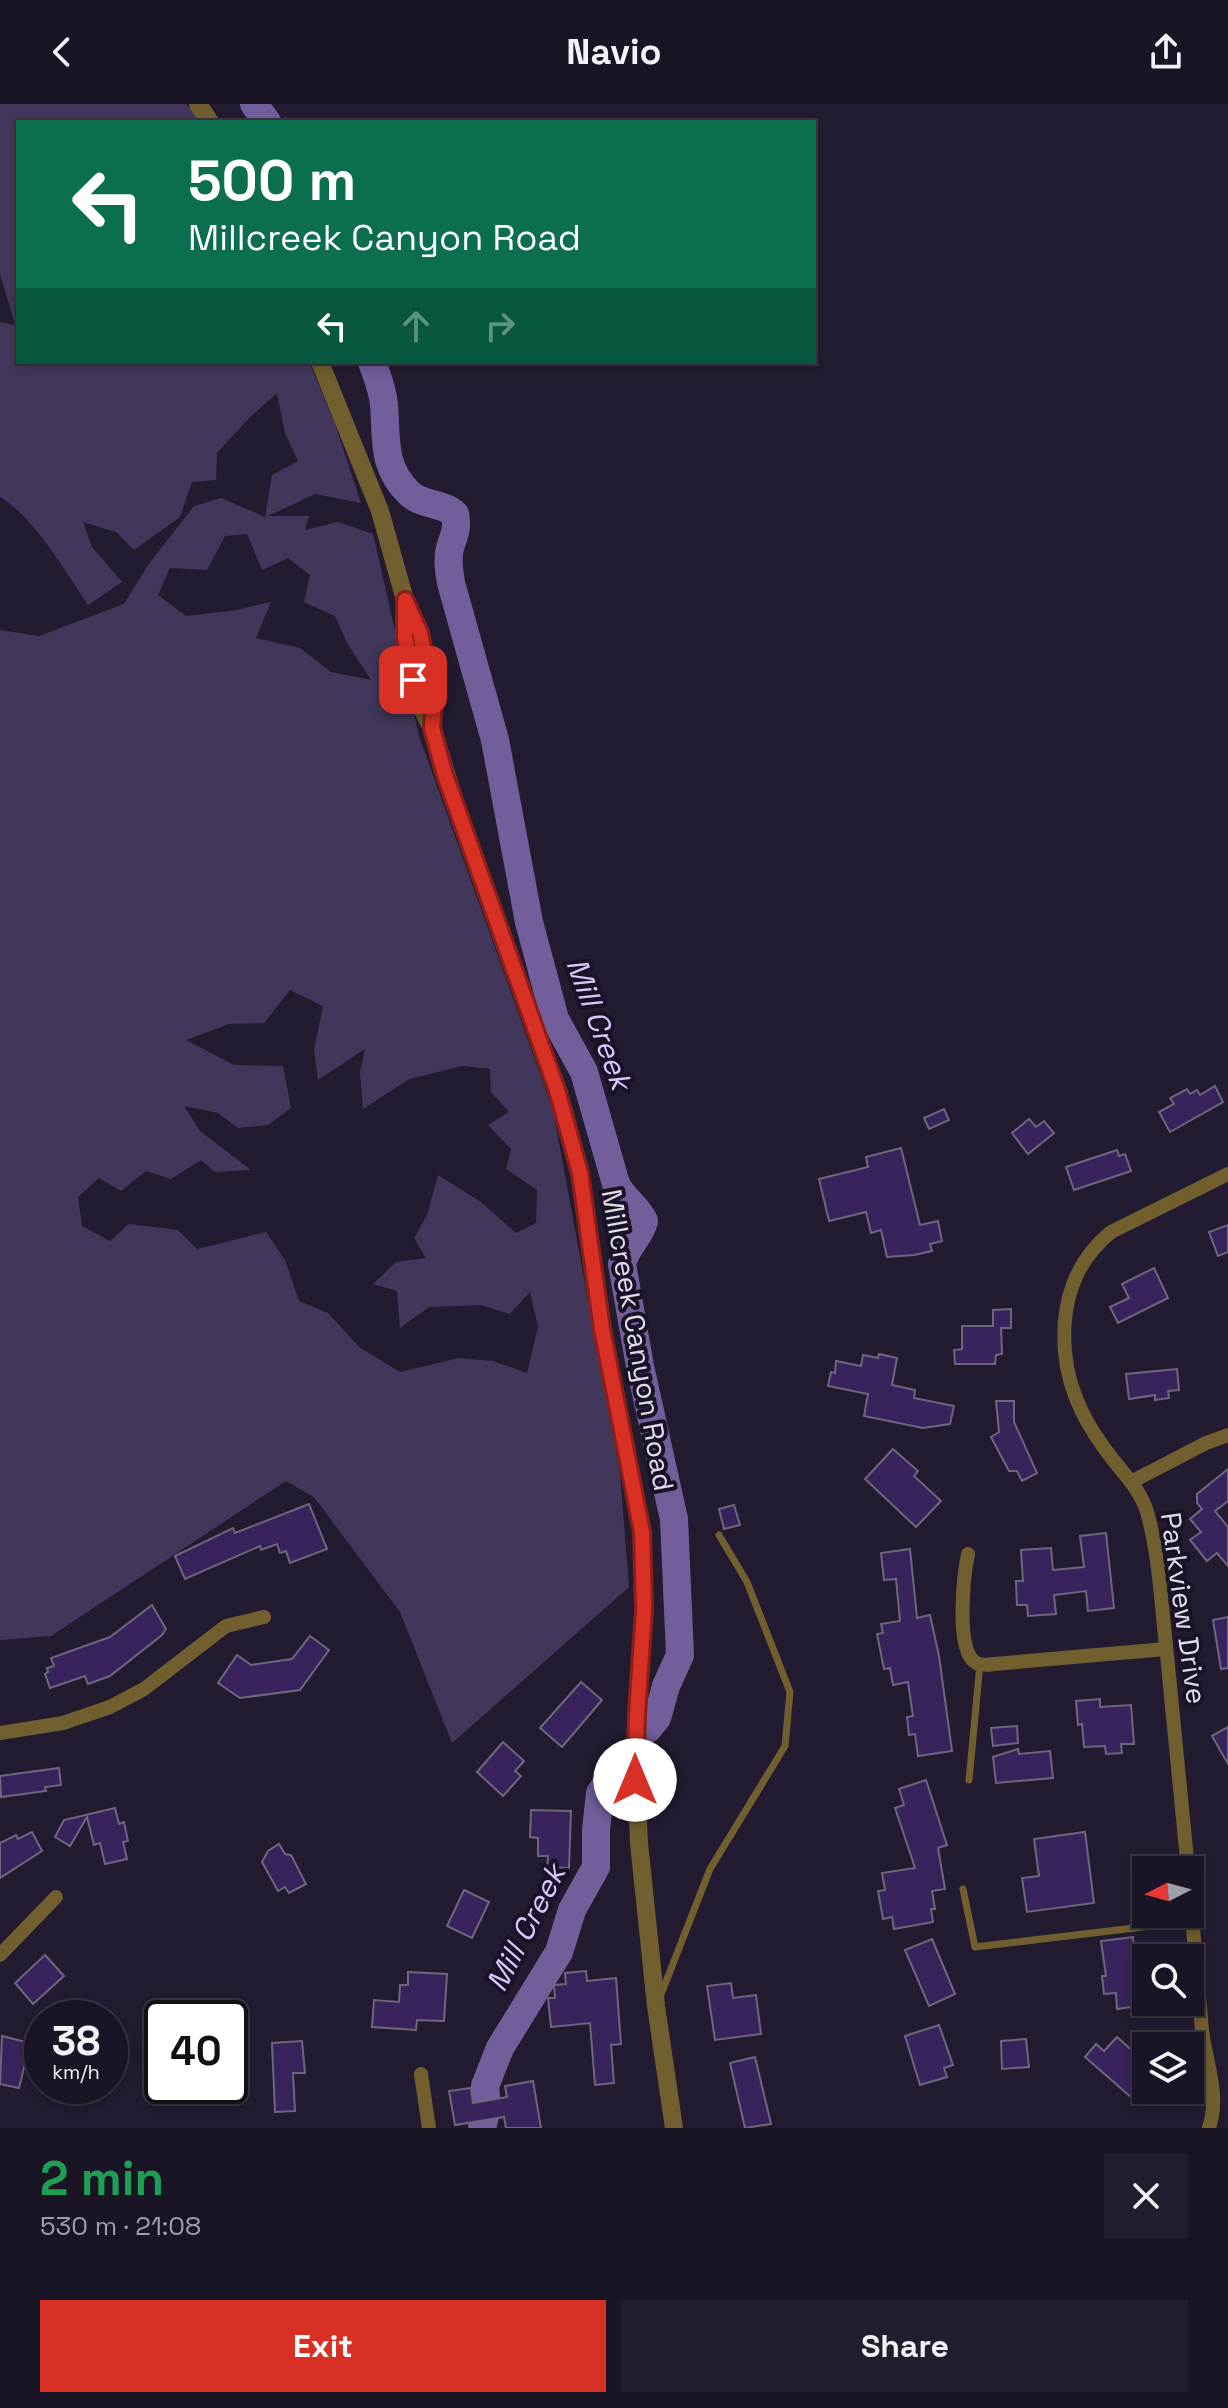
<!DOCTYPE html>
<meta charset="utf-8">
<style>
:root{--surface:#1a1525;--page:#231e2d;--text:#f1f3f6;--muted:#9f9fa7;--line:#383442;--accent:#d93025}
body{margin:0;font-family:"Space Grotesk",sans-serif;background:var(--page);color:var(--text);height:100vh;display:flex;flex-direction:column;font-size:30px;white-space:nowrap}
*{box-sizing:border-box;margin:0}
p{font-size:26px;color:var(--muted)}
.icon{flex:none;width:44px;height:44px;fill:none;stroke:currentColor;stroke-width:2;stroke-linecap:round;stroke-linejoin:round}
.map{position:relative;height:2024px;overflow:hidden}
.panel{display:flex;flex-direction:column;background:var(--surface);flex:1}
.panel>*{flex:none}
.top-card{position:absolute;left:16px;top:16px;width:800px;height:244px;border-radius:0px;box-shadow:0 4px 12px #0003,0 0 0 2px var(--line);background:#0b6e4f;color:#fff;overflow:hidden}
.needle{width:52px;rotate:264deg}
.controls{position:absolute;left:1132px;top:1752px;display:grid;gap:16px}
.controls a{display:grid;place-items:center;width:72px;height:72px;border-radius:0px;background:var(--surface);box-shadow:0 4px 12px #0003,0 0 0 2px var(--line);font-size:40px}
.speed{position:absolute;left:24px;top:1896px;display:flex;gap:16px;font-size:40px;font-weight:700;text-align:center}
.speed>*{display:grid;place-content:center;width:104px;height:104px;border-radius:50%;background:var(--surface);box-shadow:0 4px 12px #0003,0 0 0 2px var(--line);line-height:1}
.speed small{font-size:20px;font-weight:400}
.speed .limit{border:4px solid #111;border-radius:12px;background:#fff;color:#111}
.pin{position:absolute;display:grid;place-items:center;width:68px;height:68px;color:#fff;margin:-34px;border-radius:16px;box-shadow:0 4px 12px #0006}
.me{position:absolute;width:88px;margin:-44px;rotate:0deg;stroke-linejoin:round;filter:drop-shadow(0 0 6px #0008)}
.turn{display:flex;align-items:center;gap:28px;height:168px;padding:0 40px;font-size:36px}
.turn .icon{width:104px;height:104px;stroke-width:2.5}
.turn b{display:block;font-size:56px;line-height:68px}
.lanes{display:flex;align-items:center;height:76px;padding:0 40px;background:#0003;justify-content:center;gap:40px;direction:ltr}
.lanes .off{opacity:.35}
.round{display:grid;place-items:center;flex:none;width:84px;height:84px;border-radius:0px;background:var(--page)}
.overview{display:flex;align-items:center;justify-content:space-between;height:136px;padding:0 40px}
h1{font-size:48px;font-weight:600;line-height:60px;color:#1e9e55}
.button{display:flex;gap:16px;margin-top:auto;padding:16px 40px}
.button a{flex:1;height:92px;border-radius:0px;background:var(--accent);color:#fff;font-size:32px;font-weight:600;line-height:92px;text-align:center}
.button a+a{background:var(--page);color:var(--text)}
header{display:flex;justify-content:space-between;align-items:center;height:104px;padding:0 40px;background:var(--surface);font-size:36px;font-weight:600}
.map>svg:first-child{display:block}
.green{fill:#42375a;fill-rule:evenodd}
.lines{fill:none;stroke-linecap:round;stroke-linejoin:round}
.river{stroke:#735e9c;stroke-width:28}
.building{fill:#39235c;stroke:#6d667f;stroke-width:2}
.path{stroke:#767083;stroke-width:3;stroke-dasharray:4 4;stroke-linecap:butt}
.service{stroke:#715f2f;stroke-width:7}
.minor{stroke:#715f2f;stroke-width:14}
.tertiary{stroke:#715f2f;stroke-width:18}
.route-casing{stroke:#8d1f18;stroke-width:20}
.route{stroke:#d93025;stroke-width:14}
.labels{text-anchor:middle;stroke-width:8;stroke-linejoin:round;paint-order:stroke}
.street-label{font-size:28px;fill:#e0dceb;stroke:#1a1327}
.water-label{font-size:30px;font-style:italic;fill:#d8c8ff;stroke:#1a1327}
</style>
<header><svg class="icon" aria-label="back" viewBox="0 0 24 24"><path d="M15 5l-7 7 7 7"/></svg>Navio<svg class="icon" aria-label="share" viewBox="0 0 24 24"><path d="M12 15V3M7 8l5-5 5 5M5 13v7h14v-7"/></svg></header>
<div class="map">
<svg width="1228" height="2024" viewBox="0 0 1228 2024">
<rect width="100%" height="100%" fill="#231c31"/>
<path class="green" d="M 0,0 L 186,0 L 202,18 L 18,18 L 18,258 L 309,258 L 334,317 L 361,399 L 315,390 L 268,412 L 309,412 L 305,426 L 338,418 L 373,430 L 419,632 L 553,1006 L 620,1369 L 629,1483 L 452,1639 L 400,1508 L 314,1393 L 286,1377 L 51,1532 L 0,1536 L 0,526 L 39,532 L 124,500 L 148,461 L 194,402 L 221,394 L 265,413 L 272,371 L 298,357 L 285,329 L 277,289 L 249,314 L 217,349 L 216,376 L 192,378 L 180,413 L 134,446 L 116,428 L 83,418 L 92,443 L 122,478 L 88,501 C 67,469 32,411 0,393 L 0,218 L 15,221 L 0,170 ZM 247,430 L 262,466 L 288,454 L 310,471 L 304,498 L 335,512 L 347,539 L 371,576 L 331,568 L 300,544 L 256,534 L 271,498 L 231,507 L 186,512 L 158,491 L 170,464 L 207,466 L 225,432 ZM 290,886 L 323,902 L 314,946 L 318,976 L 365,945 L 360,968 L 363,1005 L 409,975 L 463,962 L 490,965 L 491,988 L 509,1008 L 488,1021 L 511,1045 L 506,1065 L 537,1086 L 536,1119 L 516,1129 L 481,1098 L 438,1071 L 427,1111 L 414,1134 L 426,1154 L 396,1158 L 373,1180 L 397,1187 L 400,1224 L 429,1203 L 481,1201 L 510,1210 L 530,1188 L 538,1223 L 527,1269 L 493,1257 L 459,1254 L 400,1268 L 359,1243 L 328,1209 L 299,1197 L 285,1156 L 266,1128 L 197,1145 L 178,1126 L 129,1120 L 110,1137 L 82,1122 L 78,1093 L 99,1074 L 121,1087 L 146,1067 L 171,1075 L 201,1056 L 215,1068 L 251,1066 L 200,1027 L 184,1002 L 218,1009 L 238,1024 L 268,1021 L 291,1004 L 283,962 L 234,961 L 186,936 L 229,920 L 264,919 Z"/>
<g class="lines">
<g class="river">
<path d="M 254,0 L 267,18"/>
<path d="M 372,258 C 377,272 383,286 384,301 C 387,334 381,363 410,390 C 422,401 443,399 455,410 C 458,425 454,431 450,444 C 447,455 449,467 451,479 L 495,636 L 529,818 L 555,915 L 584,968 L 616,1080 C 623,1095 637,1102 644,1117 C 640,1133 626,1143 622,1160 L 640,1262 L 674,1415 L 680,1551 L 666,1582 L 657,1614 L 648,1625"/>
<path d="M 482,2024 L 487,2004 L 485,1982 L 500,1944 L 559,1848 L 572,1806 L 596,1763 L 596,1726 L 600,1689 L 623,1656"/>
</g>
</g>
<g class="building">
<path d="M 1215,982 L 1223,998 L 1170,1028 L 1159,1008 L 1174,1000 L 1170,994 L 1187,985 L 1190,990 L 1197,986 L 1200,991 Z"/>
<path d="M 944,1005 L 949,1016 L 929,1025 L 924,1014 Z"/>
<path d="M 1029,1015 L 1036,1023 L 1044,1017 L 1054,1029 L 1028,1050 L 1012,1029 Z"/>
<path d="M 901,1044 L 920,1121 L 938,1117 L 942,1137 L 930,1140 L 932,1147 L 914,1151 L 887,1153 L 881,1126 L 871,1129 L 866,1108 L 829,1117 L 819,1075 L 868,1063 L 866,1053 Z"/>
<path d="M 1117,1046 L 1119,1052 L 1125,1050 L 1131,1067 L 1074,1086 L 1066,1063 Z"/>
<path d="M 1228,1121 L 1228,1148 L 1218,1152 L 1209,1128 Z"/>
<path d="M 1154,1164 L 1168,1194 L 1118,1219 L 1110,1203 L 1129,1194 L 1122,1180 Z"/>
<path d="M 1011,1205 L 1011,1224 L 1001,1224 L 1002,1250 L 996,1251 L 995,1260 L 955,1260 L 954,1246 L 962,1245 L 962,1222 L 993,1222 L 993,1206 Z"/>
<path d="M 879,1250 L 897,1254 L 892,1281 L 915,1286 L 914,1294 L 954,1302 L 950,1320 L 923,1324 L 864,1312 L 868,1290 L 828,1282 L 831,1268 L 835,1269 L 836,1257 L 861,1262 L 863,1251 L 878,1254 Z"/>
<path d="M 1177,1265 L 1179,1286 L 1168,1287 L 1169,1294 L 1155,1296 L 1155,1291 L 1129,1295 L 1126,1270 Z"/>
<path d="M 996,1297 L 1014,1297 L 1014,1318 L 1037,1369 L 1022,1377 L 1017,1367 L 1009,1367 L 991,1333 L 999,1328 Z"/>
<path d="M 893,1345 L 918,1367 L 914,1372 L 941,1397 L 916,1423 L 865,1375 Z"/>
<path d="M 1228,1365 L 1228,1397 L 1215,1407 L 1228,1423 L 1228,1462 L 1217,1449 L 1207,1457 L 1190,1436 L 1201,1428 L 1190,1415 L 1202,1405 L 1197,1399 L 1197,1390 Z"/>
<path d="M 309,1400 L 327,1445 L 290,1459 L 286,1447 L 280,1449 L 277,1440 L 261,1446 L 260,1442 L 185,1475 L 175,1452 L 233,1424 L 235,1429 Z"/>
<path d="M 734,1401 L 740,1421 L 724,1425 L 719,1405 Z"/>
<path d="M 1106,1429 L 1114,1504 L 1088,1507 L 1086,1487 L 1054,1491 L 1056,1510 L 1028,1512 L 1027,1501 L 1017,1501 L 1016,1477 L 1023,1477 L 1021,1446 L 1051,1444 L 1053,1466 L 1084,1463 L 1080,1432 Z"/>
<path d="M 910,1445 L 917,1514 L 930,1511 L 939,1552 L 952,1647 L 918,1652 L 915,1630 L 909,1631 L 907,1613 L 913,1612 L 908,1578 L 893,1581 L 890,1564 L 884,1565 L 877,1530 L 883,1529 L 881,1520 L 900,1517 L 896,1475 L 884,1476 L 881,1449 Z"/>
<path d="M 152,1501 L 166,1525 L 162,1531 L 110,1572 L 88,1580 L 85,1572 L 50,1584 L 45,1570 L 48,1568 L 47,1564 L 54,1562 L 51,1554 L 110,1533 Z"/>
<path d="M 1228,1513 L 1228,1564 L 1221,1565 L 1213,1516 Z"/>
<path d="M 310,1532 L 329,1546 L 300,1586 L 240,1594 L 218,1579 L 237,1551 L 251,1561 L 292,1555 Z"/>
<path d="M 581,1578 L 602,1596 L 562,1643 L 540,1624 Z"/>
<path d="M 1100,1595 L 1100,1603 L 1131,1601 L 1134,1640 L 1121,1640 L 1122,1649 L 1106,1650 L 1105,1642 L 1084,1643 L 1082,1620 L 1078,1621 L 1076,1597 Z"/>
<path d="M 1017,1622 L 1018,1639 L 993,1642 L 991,1624 Z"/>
<path d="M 1228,1623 L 1228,1660 L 1212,1632 Z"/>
<path d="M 503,1638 L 524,1657 L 515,1667 L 521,1672 L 503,1692 L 477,1668 Z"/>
<path d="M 1018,1645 L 1019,1650 L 1050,1647 L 1053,1674 L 996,1679 L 993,1653 Z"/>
<path d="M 59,1664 L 61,1681 L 45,1683 L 46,1687 L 1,1693 L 0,1672 Z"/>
<path d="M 926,1676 L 947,1741 L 938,1744 L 945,1785 L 932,1787 L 935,1805 L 931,1805 L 933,1818 L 894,1825 L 892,1813 L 883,1815 L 878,1787 L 885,1786 L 882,1769 L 915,1764 L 895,1704 L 904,1701 L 899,1685 Z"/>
<path d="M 115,1704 L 119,1720 L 124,1718 L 128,1737 L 123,1738 L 127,1755 L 105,1760 L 100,1739 L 94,1741 L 87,1713 L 70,1742 L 55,1733 L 64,1716 Z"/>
<path d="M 531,1706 L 571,1707 L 569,1764 L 547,1763 L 548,1752 L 538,1752 L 538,1734 L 530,1733 Z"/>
<path d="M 32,1728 L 42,1747 L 0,1774 L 0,1739 L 16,1731 L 18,1735 Z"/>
<path d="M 1085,1728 L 1094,1799 L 1027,1808 L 1022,1774 L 1039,1772 L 1034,1735 Z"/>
<path d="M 279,1740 L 285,1750 L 291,1751 L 306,1780 L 289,1789 L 285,1783 L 278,1787 L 262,1758 L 268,1747 Z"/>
<path d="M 464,1786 L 489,1798 L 472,1834 L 447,1822 Z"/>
<path d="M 1133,1833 L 1138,1902 L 1117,1905 L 1116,1889 L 1104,1890 L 1102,1872 L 1106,1872 L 1101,1837 Z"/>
<path d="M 932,1835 L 955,1890 L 929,1902 L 905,1846 Z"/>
<path d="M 45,1851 L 64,1872 L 33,1900 L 15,1879 Z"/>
<path d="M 586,1867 L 587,1877 L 616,1874 L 621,1940 L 611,1941 L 614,1979 L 595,1981 L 590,1919 L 551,1923 L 548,1894 L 555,1894 L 554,1881 L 566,1880 L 565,1869 Z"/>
<path d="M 408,1868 L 447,1870 L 444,1917 L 417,1916 L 416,1926 L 372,1923 L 374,1896 L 399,1898 L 400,1881 L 408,1881 Z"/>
<path d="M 731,1879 L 733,1894 L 756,1891 L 761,1930 L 715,1936 L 707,1882 Z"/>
<path d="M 939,1921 L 953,1961 L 944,1964 L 947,1973 L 920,1981 L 905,1932 Z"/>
<path d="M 2,1932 L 30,1939 L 19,1984 L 0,1980 Z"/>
<path d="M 1117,1933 L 1146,1959 L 1146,1978 L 1132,1994 L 1085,1953 L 1096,1940 L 1104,1947 Z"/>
<path d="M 1026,1935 L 1029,1963 L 1002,1965 L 1001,1937 Z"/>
<path d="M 302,1937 L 305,1969 L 293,1969 L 295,2007 L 275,2008 L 272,1939 Z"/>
<path d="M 755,1953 L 771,2020 L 745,2024 L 730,1959 Z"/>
<path d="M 533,1977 L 541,2024 L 506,2024 L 504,2013 L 455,2021 L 449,1987 L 471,1984 L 473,1999 L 507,1993 L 505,1982 Z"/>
</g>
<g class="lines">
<path class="path" d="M 277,18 L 286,15 L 291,18"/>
<g class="service">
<path d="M 969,1676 L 980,1560"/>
<path d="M 963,1785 L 975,1843 L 1193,1817"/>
<path d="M 660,1893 L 710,1765 L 785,1642 L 790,1588 L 747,1478 L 719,1431"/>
</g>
<g class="minor">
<path d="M 1131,1378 L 1206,1339 L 1228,1331"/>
<path d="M 968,1450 C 964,1470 955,1545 975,1558 C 980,1562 988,1561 994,1560 L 1166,1545"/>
<path d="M 0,1629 L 63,1619 L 110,1603 L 144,1585 L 226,1522 L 264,1513"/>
<path d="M 1188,1766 C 1180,1691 1173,1616 1166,1541 C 1161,1498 1159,1450 1147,1408 C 1141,1388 1127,1373 1114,1357 C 1088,1324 1069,1291 1065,1248 C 1061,1201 1074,1158 1111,1128 L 1228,1070"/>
<path d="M 1190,1790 C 1194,1835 1198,1881 1202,1926 C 1206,1960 1220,1990 1209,2024"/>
<path d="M 0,1851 L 56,1793"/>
<path d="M 421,1970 L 429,2024"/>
</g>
<g class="tertiary">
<path d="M 198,0 L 210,18"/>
<path d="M 320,258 L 380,407 L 405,496 L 420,529 L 434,594 L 432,621"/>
<path d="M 405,496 L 405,532 L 418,597 L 432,624 L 462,720 L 564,1007 L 580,1069 L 602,1225 L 642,1428 L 644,1506 L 635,1643 L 639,1739 L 656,1902 L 674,2024"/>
</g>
</g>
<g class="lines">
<defs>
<path id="route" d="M 413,576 L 405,532 L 405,496 L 420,529 L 434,594 L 432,624 L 445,671 L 557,986 L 580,1069 L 602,1225 L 642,1428 L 644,1506 L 637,1610 L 635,1676"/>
</defs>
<use href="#route" class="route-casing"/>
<use href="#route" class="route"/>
</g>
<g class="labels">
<g class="street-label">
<text transform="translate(638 1236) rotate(80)" y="10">Millcreek Canyon Road</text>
<text transform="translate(1184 1504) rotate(82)" y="10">Parkview Drive</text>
</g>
<g class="water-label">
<text transform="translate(599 920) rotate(70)" y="10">Mill Creek</text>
<text transform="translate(526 1824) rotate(-63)" y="10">Mill Creek</text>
</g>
</g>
</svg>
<div class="controls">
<a><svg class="needle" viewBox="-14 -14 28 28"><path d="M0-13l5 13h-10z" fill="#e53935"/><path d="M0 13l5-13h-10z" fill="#9f9fa7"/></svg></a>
<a><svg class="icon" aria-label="search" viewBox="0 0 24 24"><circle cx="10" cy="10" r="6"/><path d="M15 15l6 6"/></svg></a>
<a><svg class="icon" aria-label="layers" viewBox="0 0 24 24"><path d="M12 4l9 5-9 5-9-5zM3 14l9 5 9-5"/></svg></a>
</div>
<div class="speed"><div>38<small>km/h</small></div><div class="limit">40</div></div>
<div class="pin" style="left:413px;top:576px;background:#d93025"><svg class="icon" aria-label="arrive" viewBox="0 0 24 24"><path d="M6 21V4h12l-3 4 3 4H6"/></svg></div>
<svg class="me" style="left:635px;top:1676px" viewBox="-20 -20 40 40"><circle r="19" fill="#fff"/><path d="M0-13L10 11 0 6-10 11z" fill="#d93025"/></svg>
<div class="top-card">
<div class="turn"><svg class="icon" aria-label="left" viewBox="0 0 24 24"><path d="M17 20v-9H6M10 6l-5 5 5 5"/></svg><div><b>500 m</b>Millcreek Canyon Road</div></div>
<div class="lanes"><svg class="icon" aria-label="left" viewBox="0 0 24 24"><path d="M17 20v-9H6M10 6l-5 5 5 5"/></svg><svg class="icon off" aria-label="ahead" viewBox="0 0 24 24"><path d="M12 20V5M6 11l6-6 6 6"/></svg><svg class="icon off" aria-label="right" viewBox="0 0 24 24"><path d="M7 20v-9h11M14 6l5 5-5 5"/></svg></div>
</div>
</div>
<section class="panel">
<div class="overview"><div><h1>2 min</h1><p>530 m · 21:08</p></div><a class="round"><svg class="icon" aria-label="close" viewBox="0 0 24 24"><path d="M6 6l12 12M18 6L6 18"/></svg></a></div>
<div class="button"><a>Exit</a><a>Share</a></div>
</section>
